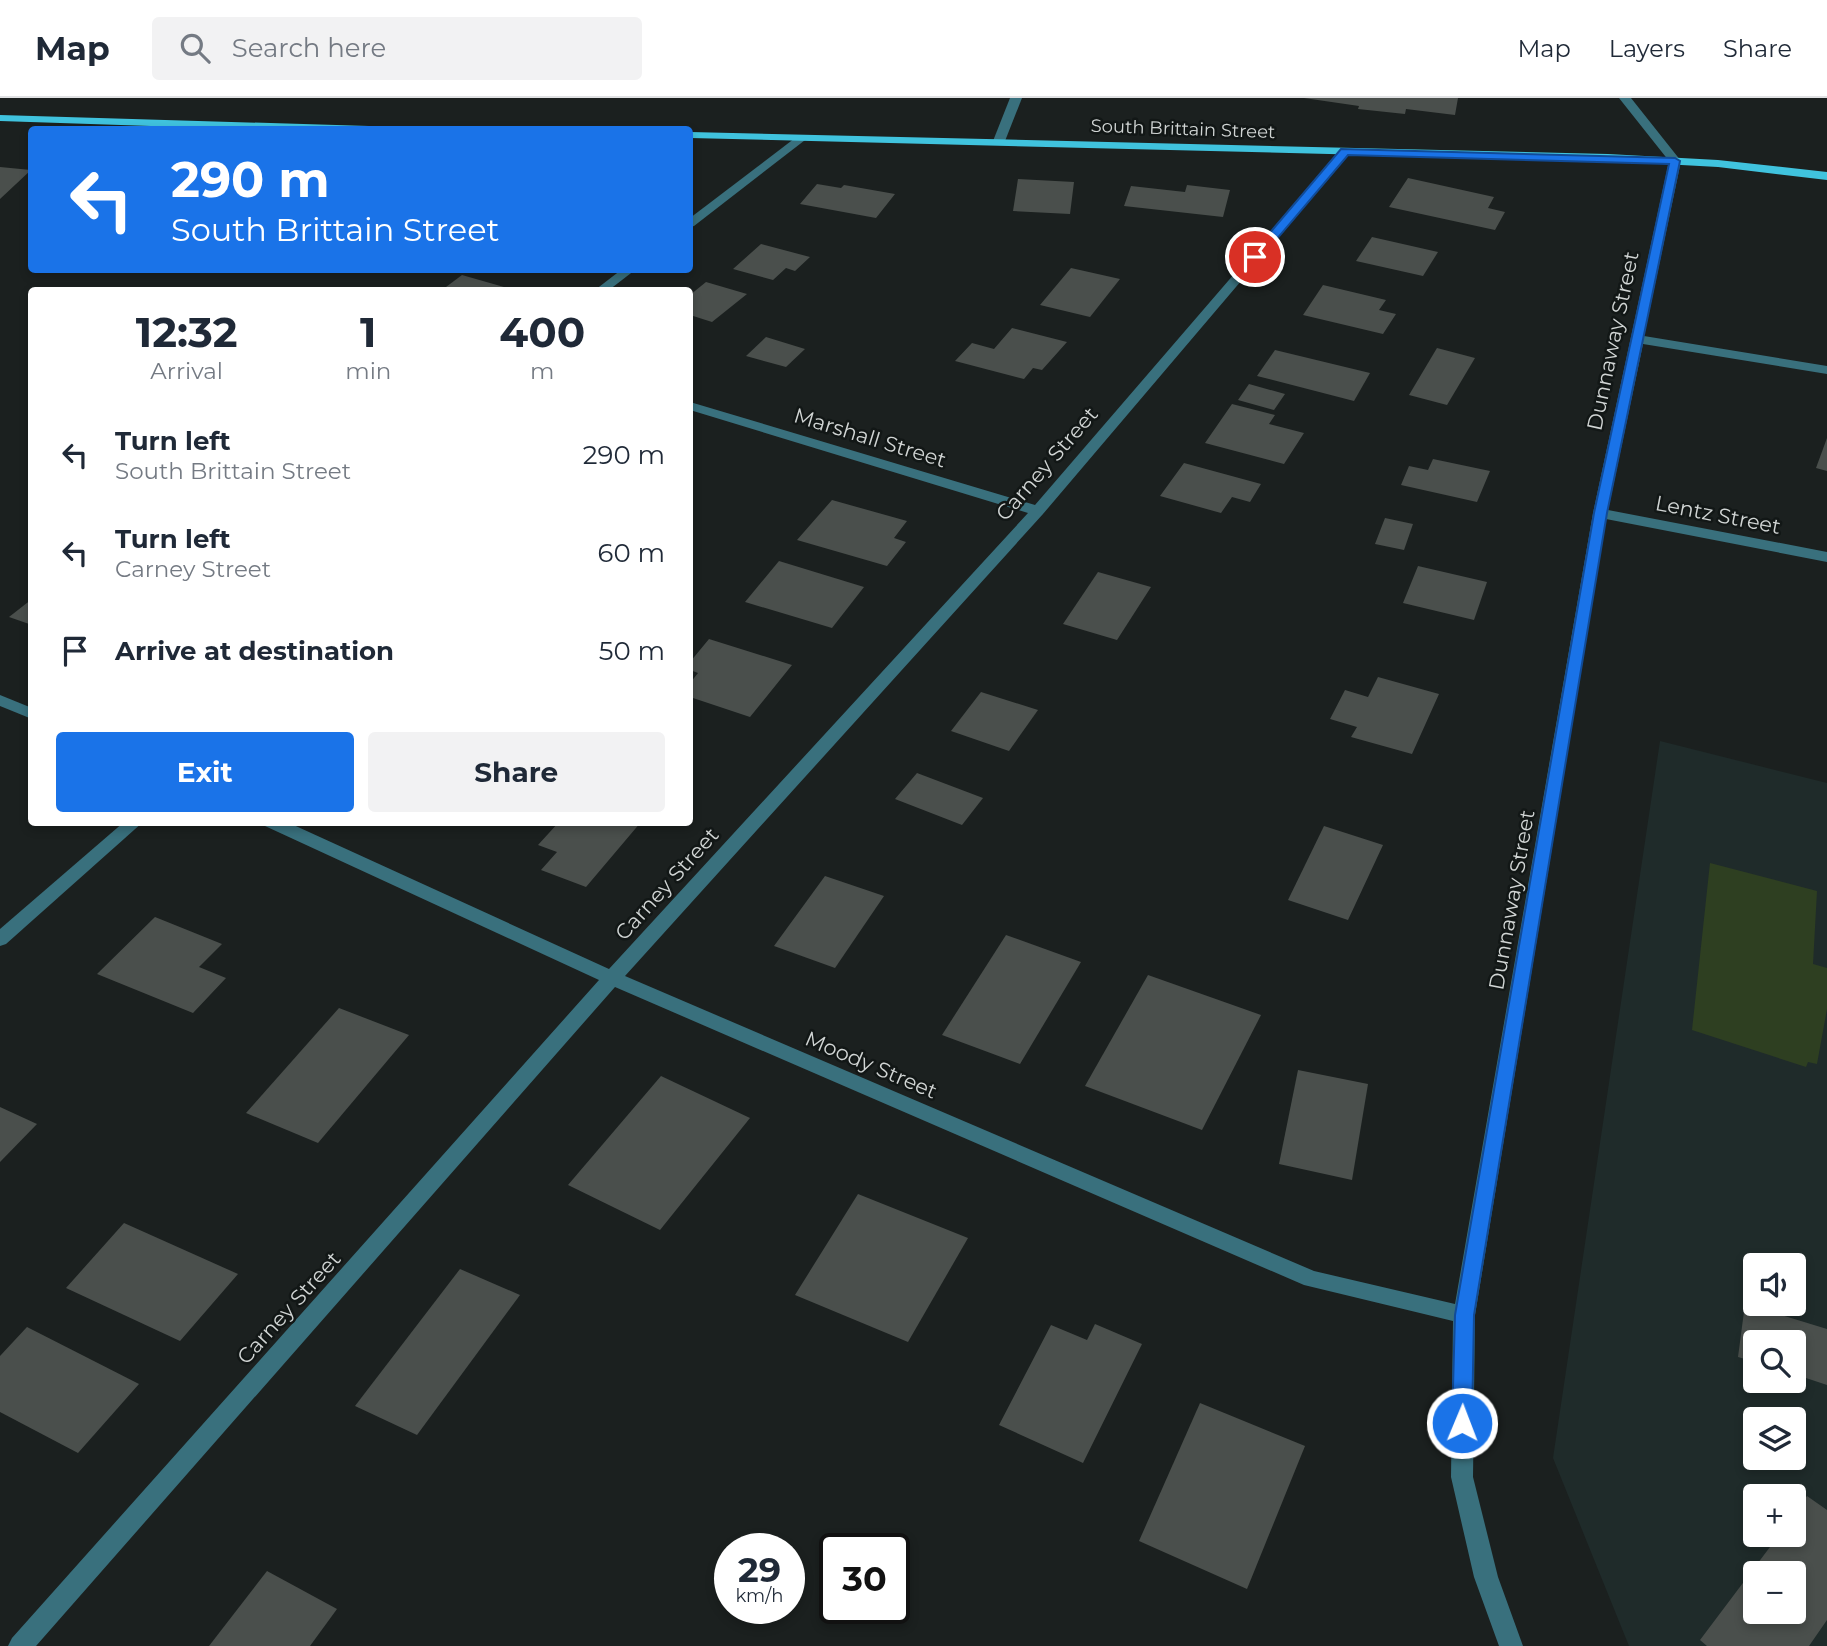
<!DOCTYPE html>
<meta charset="utf-8">
<style>
:root{--surface:#fff;--page:#f2f2f3;--text:#1f2937;--muted:#747a83;--line:#e0e1e3;--accent:#1a73e8}
body{margin:0;font-family:Montserrat,sans-serif;background:var(--page);color:var(--text);height:100vh;display:flex;flex-direction:column;font-size:26px;white-space:nowrap}
*{box-sizing:border-box;margin:0}
p{font-size:23px;color:var(--muted)}
.icon{flex:none;width:38px;height:38px;fill:none;stroke:currentColor;stroke-width:2;stroke-linecap:round;stroke-linejoin:round}
.map{position:relative;flex:1;overflow:hidden}
.panel{position:absolute;left:28px;top:189px;width:665px;height:539px;display:flex;flex-direction:column;background:var(--surface);border-radius:7px;box-shadow:0 4px 10px #0003}
.panel>*{flex:none}
.hud{position:absolute;left:28px;top:28px;width:665px;height:147px;border-radius:7px;box-shadow:0 4px 10px #0003;background:#1a73e8;color:#fff;overflow:hidden}
.buttons{position:absolute;left:1743px;top:1155px;display:grid;gap:14px}
.buttons a{display:grid;place-items:center;width:63px;height:63px;border-radius:7px;background:var(--surface);box-shadow:0 4px 10px #0003;font-size:35px}
.speed{position:absolute;left:714px;top:1435px;display:flex;gap:14px;font-size:35px;font-weight:700;text-align:center}
.speed>*{display:grid;place-content:center;width:91px;height:91px;border-radius:50%;background:var(--surface);box-shadow:0 4px 10px #0003;line-height:1}
.speed small{font-size:18px;font-weight:400}
.speed .limit{border:4px solid #111;border-radius:10px;background:#fff;color:#111}
.pin{position:absolute;display:grid;place-items:center;width:60px;height:60px;color:#fff;margin:-30px;border:4px solid #fff;border-radius:50%;box-shadow:0 2px 7px #0007}
.me{position:absolute;width:77px;margin:-38px;rotate:1deg;stroke-linejoin:round;filter:drop-shadow(0 0 5px #0008)}
.turn{display:flex;align-items:center;gap:24px;height:147px;padding:0 28px;font-size:32px}
.turn .icon{width:91px;height:91px;stroke-width:2.5}
.turn b{display:block;font-size:49px;line-height:60px}
.eta{display:flex;justify-content:space-evenly;align-items:center;height:119px;text-align:center}
.eta b{font-size:42px;font-weight:700;line-height:49px}
.primary-button{display:flex;gap:14px;margin-top:auto;padding:14px 28px}
.primary-button a{flex:1;height:80px;border-radius:7px;background:var(--accent);color:#fff;font-size:28px;font-weight:700;line-height:80px;text-align:center}
.primary-button a+a{background:var(--page);color:var(--text)}
ul{padding:0;list-style:none}
li{display:flex;align-items:center;gap:21px;height:98px;padding:0 28px}
li div{flex:1}
li b{display:block;font-size:26px}
li em{font-style:normal}
header{display:flex;align-items:center;gap:42px;box-sizing:border-box;height:98px;padding:0 35px;background:var(--surface);border-bottom:2px solid var(--line)}
header strong{font-size:33px}
nav{display:flex;gap:38px;margin-inline-start:auto;font-size:24px}
.search{width:490px;height:63px;background:var(--page);display:flex;align-items:center;gap:18px;box-sizing:border-box;padding:0 24px;border-radius:7px;color:var(--muted);font-size:26px}
.map>svg:first-child{display:block}
.built{fill:#1f2b2a;fill-rule:evenodd}
.green{fill:#2e3f21}
.building{fill:#4a4f4c;fill-rule:evenodd}
.lines{fill:none;stroke-linecap:round;stroke-linejoin:round}
.minor{fill:#39707d;fill-rule:evenodd}
.major{fill:#40c3de;fill-rule:evenodd}
.route{fill:#1a73e8;stroke:#114b97;stroke-width:2}
.labels{text-anchor:middle;stroke-width:5;stroke-linejoin:round;paint-order:stroke}
.far-street-label{font-size:18px;fill:#d1d5d4;stroke:#121716}
.street-label{font-size:21px;fill:#d1d5d4;stroke:#121716}
</style>
<header>
<strong>Map</strong>
<div class="search"><svg class="icon" aria-label="search" viewBox="0 0 24 24"><circle cx="10" cy="10" r="6"/><path d="M15 15l6 6"/></svg>Search here</div>
<nav><a>Map</a><a>Layers</a><a>Share</a></nav>
</header>
<div class="map">
<svg width="1827" height="1548" viewBox="0 0 1827 1548">
<rect width="100%" height="100%" fill="#1b201f"/>
<path class="built" d="M 1660,643 L 1827,685 L 1827,1548 L 1629,1548 L 1553,1360 ZM 1755,1167 L 1794,1167 L 1794,1206 L 1755,1206 ZM 1755,1244 L 1794,1244 L 1794,1283 L 1755,1283 ZM 1755,1321 L 1794,1321 L 1794,1360 L 1755,1360 ZM 1755,1398 L 1794,1398 L 1794,1437 L 1755,1437 ZM 1755,1475 L 1794,1475 L 1794,1514 L 1755,1514 Z"/>
<path class="green" d="M 1710,765 L 1817,793 L 1813,866 L 1827,870 L 1827,911 L 1817,966 L 1808,964 L 1806,969 L 1692,932 Z"/>
<g class="building">
<path d="M 1304,0 L 1458,0 L 1455,17 L 1406,11 L 1405,16 L 1358,11 L 1359,8 Z"/>
<path d="M 0,69 L 31,72 L 0,101 Z"/>
<path d="M 1408,80 L 1494,99 L 1488,110 L 1505,114 L 1495,132 L 1389,109 Z"/>
<path d="M 1018,81 L 1074,84 L 1070,116 L 1013,113 Z"/>
<path d="M 817,86 L 841,90 L 844,87 L 895,96 L 876,120 L 800,106 Z"/>
<path d="M 1187,87 L 1230,92 L 1223,119 L 1124,108 L 1131,88 L 1185,94 Z"/>
<path d="M 1372,139 L 1438,154 L 1423,178 L 1356,163 Z"/>
<path d="M 761,146 L 810,159 L 795,173 L 786,170 L 773,182 L 733,171 Z"/>
<path d="M 1071,170 L 1120,181 L 1090,219 L 1040,207 Z"/>
<path d="M 462,177 L 514,192 L 442,192 Z"/>
<path d="M 706,184 L 747,196 L 712,224 L 690,217 L 690,197 Z"/>
<path d="M 1323,187 L 1386,202 L 1379,212 L 1396,216 L 1383,236 L 1303,217 Z"/>
<path d="M 1012,230 L 1067,244 L 1042,272 L 1033,270 L 1024,281 L 955,263 L 972,245 L 994,251 Z"/>
<path d="M 766,239 L 805,251 L 786,269 L 746,258 Z"/>
<path d="M 1437,250 L 1475,260 L 1447,307 L 1409,297 Z"/>
<path d="M 1275,252 L 1370,275 L 1354,303 L 1257,278 Z"/>
<path d="M 1249,286 L 1285,296 L 1274,312 L 1238,302 Z"/>
<path d="M 1232,306 L 1275,317 L 1269,326 L 1304,335 L 1284,366 L 1205,345 Z"/>
<path d="M 1827,340 L 1827,373 L 1816,370 Z"/>
<path d="M 1433,361 L 1490,373 L 1477,404 L 1401,387 L 1409,368 L 1428,372 Z"/>
<path d="M 1184,365 L 1261,386 L 1250,404 L 1232,399 L 1221,415 L 1160,398 Z"/>
<path d="M 832,402 L 907,423 L 894,440 L 906,444 L 887,468 L 797,442 Z"/>
<path d="M 1385,420 L 1413,426 L 1404,452 L 1375,446 Z"/>
<path d="M 779,463 L 864,489 L 832,530 L 745,504 Z"/>
<path d="M 1418,468 L 1487,484 L 1474,522 L 1403,505 Z"/>
<path d="M 1098,474 L 1151,489 L 1117,542 L 1063,526 Z"/>
<path d="M 32,501 L 32,527 L 9,519 Z"/>
<path d="M 709,541 L 792,567 L 750,619 L 690,599 L 690,585 L 698,575 L 690,572 L 690,564 Z"/>
<path d="M 1378,579 L 1439,596 L 1412,656 L 1351,639 L 1357,629 L 1330,621 L 1345,592 L 1368,599 Z"/>
<path d="M 981,594 L 1038,612 L 1009,653 L 951,633 Z"/>
<path d="M 917,675 L 983,700 L 962,727 L 895,701 Z"/>
<path d="M 559,724 L 641,724 L 586,789 L 541,772 L 557,754 L 538,747 Z"/>
<path d="M 1324,728 L 1383,747 L 1348,822 L 1288,802 Z"/>
<path d="M 825,778 L 884,798 L 835,870 L 774,848 Z"/>
<path d="M 155,819 L 222,846 L 199,869 L 226,880 L 193,915 L 97,876 Z"/>
<path d="M 1006,837 L 1081,864 L 1020,966 L 942,937 Z"/>
<path d="M 1148,877 L 1261,917 L 1202,1032 L 1085,988 Z"/>
<path d="M 339,910 L 409,937 L 318,1045 L 246,1015 Z"/>
<path d="M 1298,972 L 1368,986 L 1352,1082 L 1279,1066 Z"/>
<path d="M 661,978 L 750,1020 L 660,1132 L 568,1087 Z"/>
<path d="M 0,1009 L 37,1026 L 0,1064 Z"/>
<path d="M 858,1096 L 968,1140 L 908,1244 L 795,1197 Z"/>
<path d="M 124,1125 L 238,1176 L 180,1243 L 66,1190 Z"/>
<path d="M 460,1171 L 520,1197 L 417,1337 L 355,1308 Z"/>
<path d="M 1745,1206 L 1827,1231 L 1827,1287 L 1794,1276 L 1794,1244 L 1755,1244 L 1755,1264 L 1738,1259 Z"/>
<path d="M 1095,1226 L 1142,1246 L 1083,1365 L 999,1327 L 1051,1227 L 1087,1242 Z"/>
<path d="M 27,1229 L 139,1286 L 78,1355 L 0,1314 L 0,1258 Z"/>
<path d="M 1200,1305 L 1305,1348 L 1247,1491 L 1139,1443 Z"/>
<path d="M 1807,1398 L 1827,1412 L 1827,1522 L 1809,1548 L 1707,1548 L 1700,1542 L 1779,1437 L 1794,1437 L 1794,1416 ZM 1755,1475 L 1794,1475 L 1794,1514 L 1755,1514 Z"/>
<path d="M 267,1473 L 337,1511 L 310,1548 L 209,1548 Z"/>
</g>
<g class="lines">
<g class="minor">
<path d="M 1010,0 L 1022,0 L 1005,43 L 995,45 L 993,43 Z"/>
<path d="M 1619,0 L 1631,0 L 1681,63 L 1644,238 L 1827,268 L 1827,276 L 1643,246 L 1608,412 L 1827,454 L 1827,464 L 1606,421 L 1475,1217 L 1473,1379 L 1498,1479 L 1523,1548 L 1499,1548 L 1474,1479 L 1451,1379 L 1453,1223 L 1304,1187 L 615,889 L 36,1548 L 8,1548 L 12,1540 L 599,882 L 265,728 L 263,724 L 287,724 L 609,871 L 1028,415 L 690,312 L 690,304 L 1035,407 L 1341,52 L 1349,52 L 1349,56 L 1043,416 L 625,878 L 1314,1173 L 1455,1206 L 1593,415 L 1669,63 Z"/>
<path d="M 799,37 L 809,39 L 694,128 L 690,129 L 690,120 Z"/>
<path d="M 621,172 L 635,172 L 609,192 L 595,192 Z"/>
<path d="M 0,597 L 32,610 L 32,621 L 0,608 Z"/>
<path d="M 124,724 L 143,724 L 6,846 L 0,848 L 0,831 Z"/>
</g>
<g class="major">
<path d="M 0,17 L 402,29 L 407,32 L 270,32 L 0,23 Z"/>
<path d="M 690,34 L 1608,56 L 1718,62 L 1827,74 L 1827,82 L 1718,69 L 1608,63 L 690,40 Z"/>
</g>
</g>
<path class="route" d="M 1341,51 L 1675,60 L 1680,63 L 1607,415 L 1474,1217 L 1472,1325 L 1470,1331 L 1462,1334 L 1455,1331 L 1452,1325 L 1455,1217 L 1594,415 L 1669,66 L 1348,57 L 1259,162 L 1251,162 L 1251,157 Z"/>
<g class="labels">
<g class="far-street-label">
<text transform="translate(1183 31) rotate(2)" y="6">South Brittain Street</text>
</g>
<g class="street-label">
<text transform="translate(1613 243) rotate(-78)" y="7">Dunnaway Street</text>
<text transform="translate(870 340) rotate(17)" y="7">Marshall Street</text>
<text transform="translate(1047 366) rotate(-49)" y="7">Carney Street</text>
<text transform="translate(1718 417) rotate(11)" y="7">Lentz Street</text>
<text transform="translate(667 786) rotate(-48)" y="7">Carney Street</text>
<text transform="translate(1512 802) rotate(-80)" y="7">Dunnaway Street</text>
<text transform="translate(871 967) rotate(23)" y="7">Moody Street</text>
<text transform="translate(289 1210) rotate(-48)" y="7">Carney Street</text>
</g>
</g>
</svg>
<div class="buttons">
<a><svg class="icon" aria-label="sound" viewBox="0 0 24 24"><path d="M4 9h4l5-4v14l-5-4H4zM17 9q2 3 0 6"/></svg></a>
<a><svg class="icon" aria-label="search" viewBox="0 0 24 24"><circle cx="10" cy="10" r="6"/><path d="M15 15l6 6"/></svg></a>
<a><svg class="icon" aria-label="layers" viewBox="0 0 24 24"><path d="M12 4l9 5-9 5-9-5zM3 14l9 5 9-5"/></svg></a>
<a>+</a>
<a>−</a>
</div>
<div class="speed"><div>29<small>km/h</small></div><div class="limit">30</div></div>
<div class="pin" style="left:1255px;top:159px;background:#d93025"><svg class="icon" aria-label="arrive" viewBox="0 0 24 24"><path d="M6 21V4h12l-3 4 3 4H6"/></svg></div>
<svg class="me" style="left:1462px;top:1325px" viewBox="-20 -20 40 40"><circle r="17" fill="#1a73e8" stroke="#fff" stroke-width="3"/><path d="M0-11L8 9 0 5-8 9z" fill="#fff"/></svg>
<div class="hud">
<div class="turn"><svg class="icon" aria-label="left" viewBox="0 0 24 24"><path d="M17 20v-9H6M10 6l-5 5 5 5"/></svg><div><b>290 m</b>South Brittain Street</div></div>
</div>
<section class="panel">
<div class="eta">
<div><b>12:32</b><p>Arrival</p></div>
<div><b>1</b><p>min</p></div>
<div><b>400</b><p>m</p></div>
</div>
<ul>
<li><svg class="icon" aria-label="left" viewBox="0 0 24 24"><path d="M17 20v-9H6M10 6l-5 5 5 5"/></svg><div><b>Turn left</b><p>South Brittain Street</p></div><em>290 m</em></li>
<li><svg class="icon" aria-label="left" viewBox="0 0 24 24"><path d="M17 20v-9H6M10 6l-5 5 5 5"/></svg><div><b>Turn left</b><p>Carney Street</p></div><em>60 m</em></li>
<li><svg class="icon" aria-label="arrive" viewBox="0 0 24 24"><path d="M6 21V4h12l-3 4 3 4H6"/></svg><div><b>Arrive at destination</b></div><em>50 m</em></li>
</ul>
<div class="primary-button"><a>Exit</a><a>Share</a></div>
</section>
</div>
